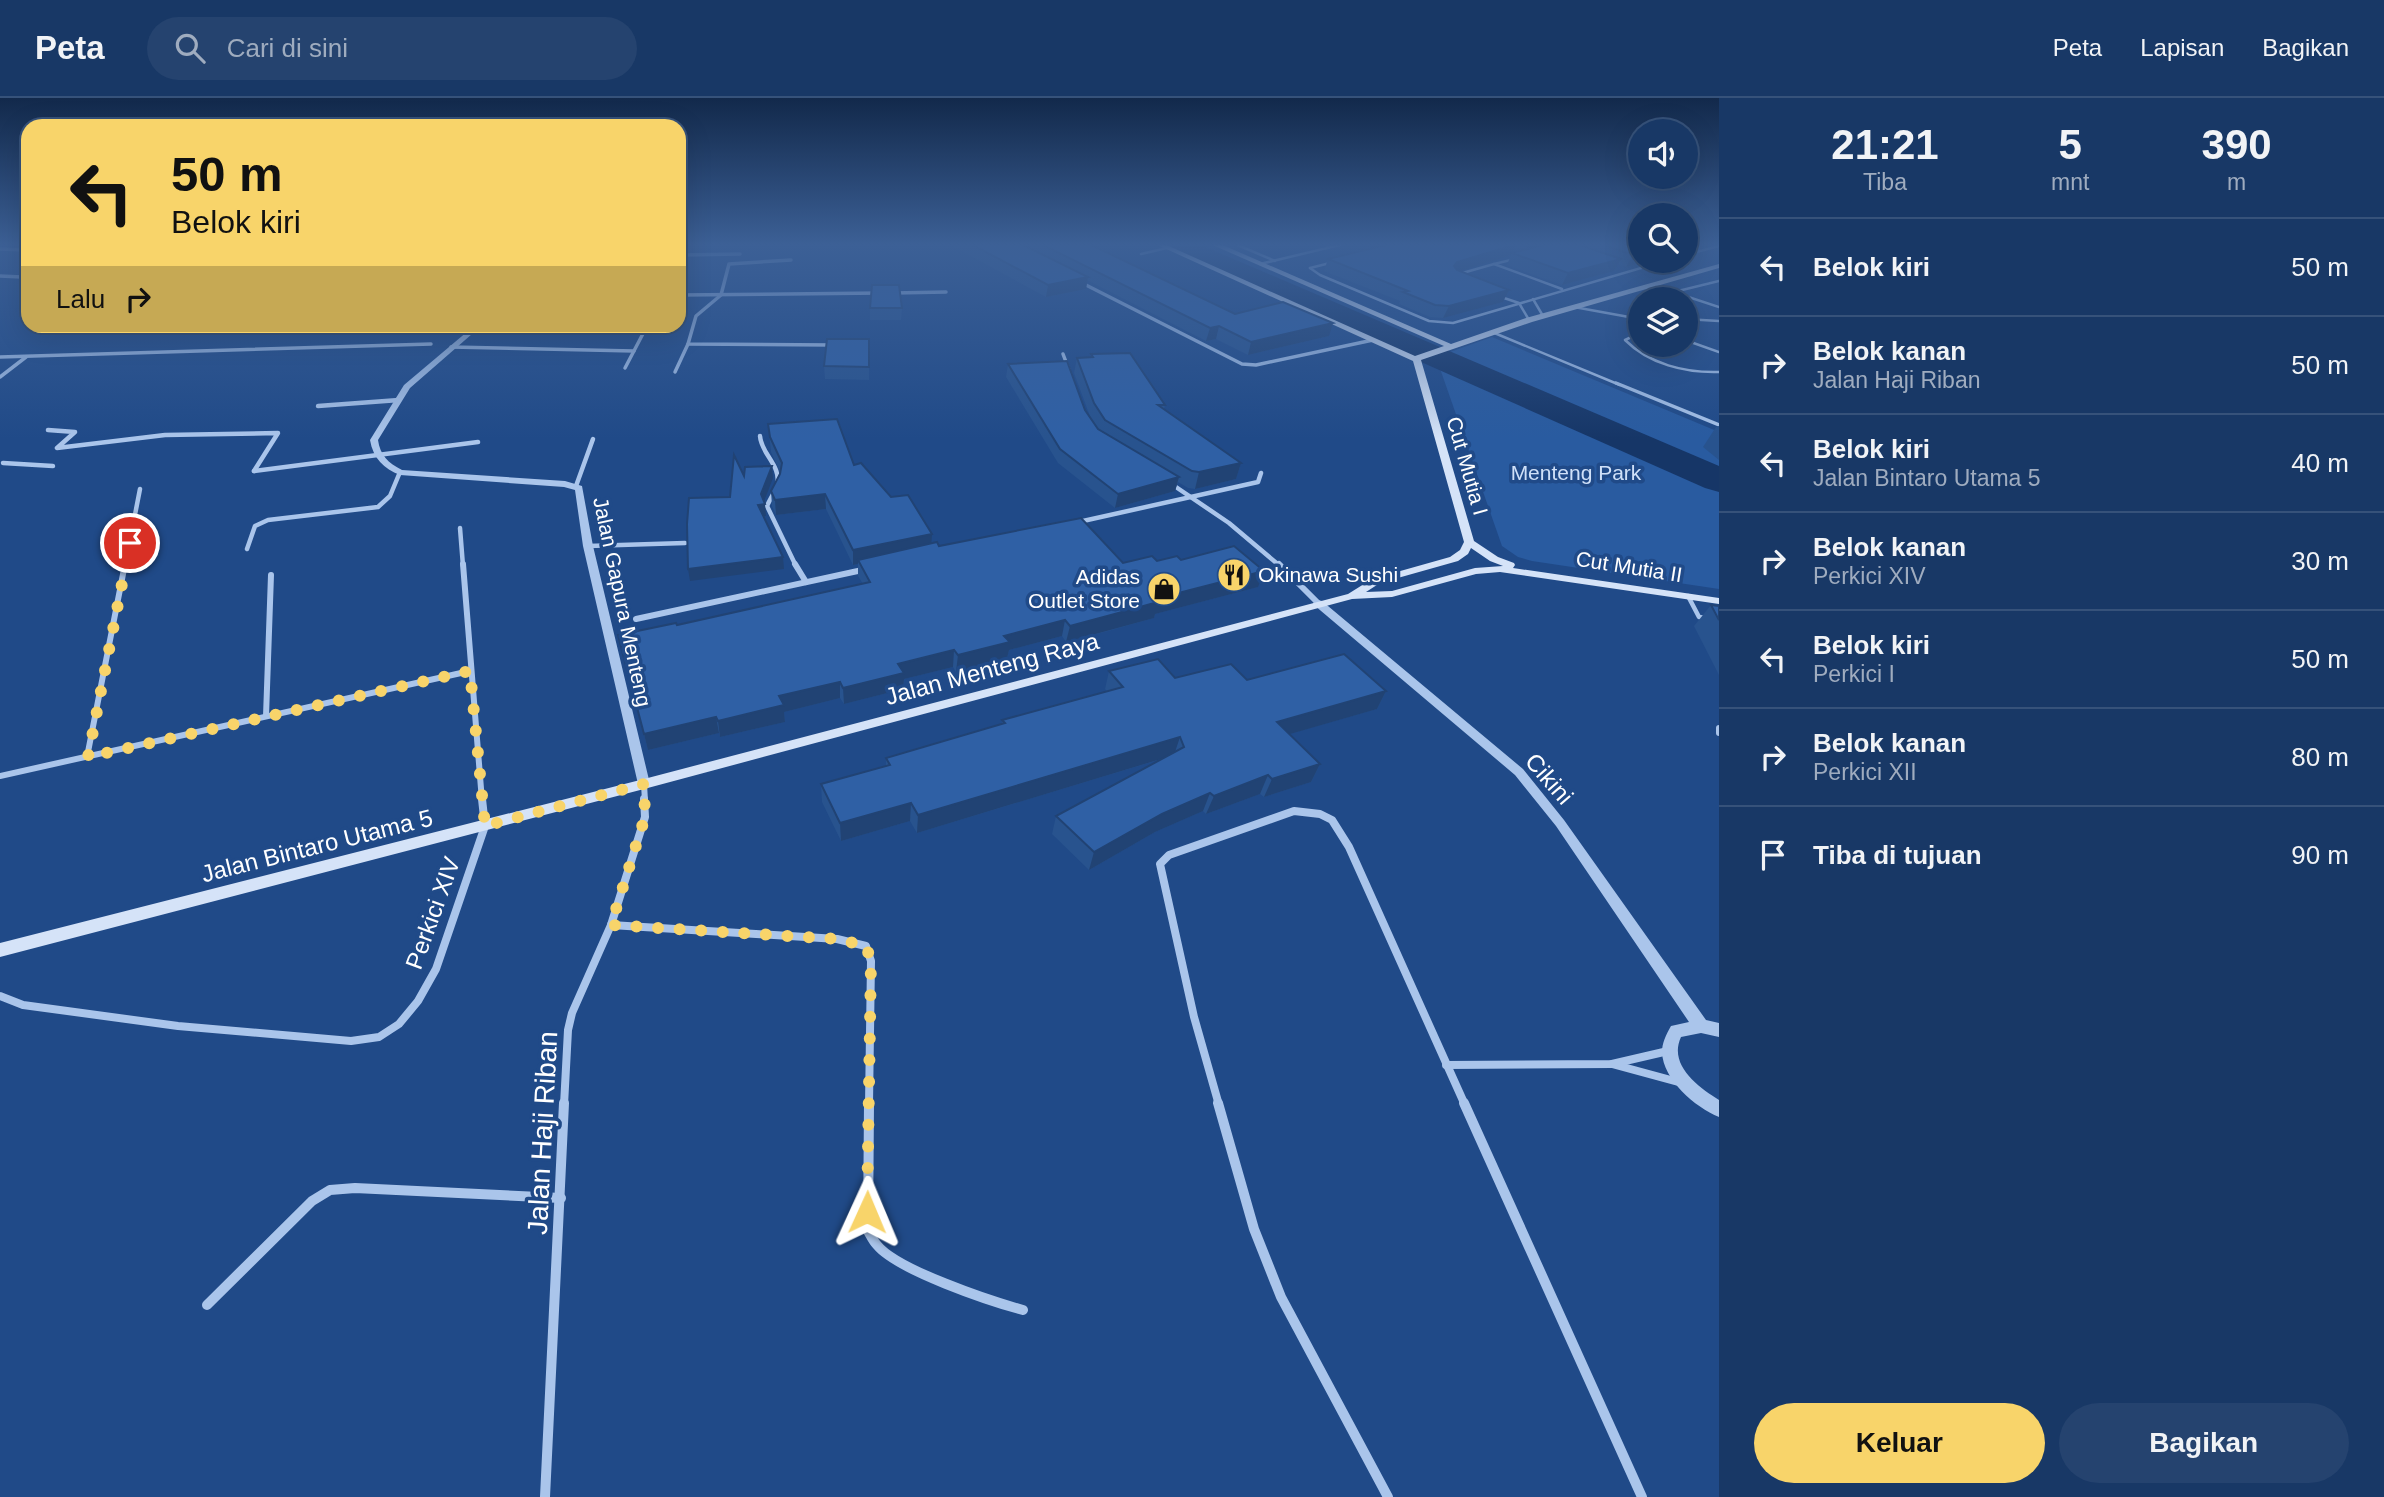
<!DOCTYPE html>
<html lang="id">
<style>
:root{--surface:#183866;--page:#25436f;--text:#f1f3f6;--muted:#9facbf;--line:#36527a;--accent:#f8d46a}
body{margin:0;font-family:Helvetica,sans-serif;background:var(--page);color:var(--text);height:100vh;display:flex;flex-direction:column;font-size:26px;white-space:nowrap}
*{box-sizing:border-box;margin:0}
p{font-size:23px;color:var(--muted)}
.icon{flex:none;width:38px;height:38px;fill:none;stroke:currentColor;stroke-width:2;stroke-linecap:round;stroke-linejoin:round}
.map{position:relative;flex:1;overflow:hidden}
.side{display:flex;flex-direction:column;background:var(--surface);width:665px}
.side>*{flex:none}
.guide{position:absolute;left:21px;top:21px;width:665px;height:214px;border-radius:21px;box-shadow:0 7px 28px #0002,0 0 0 2px var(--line);background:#f8d46a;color:#111;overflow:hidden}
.tools{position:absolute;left:1628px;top:21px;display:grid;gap:14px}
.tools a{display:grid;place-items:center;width:70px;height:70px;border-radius:50%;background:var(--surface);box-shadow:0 7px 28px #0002,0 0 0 2px var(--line);font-size:35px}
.pin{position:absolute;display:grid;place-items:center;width:60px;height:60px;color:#fff;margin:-30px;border:4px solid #fff;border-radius:50%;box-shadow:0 2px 7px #0007}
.me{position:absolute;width:77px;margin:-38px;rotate:1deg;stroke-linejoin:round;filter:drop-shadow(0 0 5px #0008)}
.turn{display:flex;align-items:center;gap:24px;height:147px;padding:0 35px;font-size:32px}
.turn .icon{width:91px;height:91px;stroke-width:2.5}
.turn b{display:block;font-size:49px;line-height:60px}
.then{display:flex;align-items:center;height:66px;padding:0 35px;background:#0003;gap:14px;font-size:26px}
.eta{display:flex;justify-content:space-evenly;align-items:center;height:119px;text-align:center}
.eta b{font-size:42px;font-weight:600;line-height:49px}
.action{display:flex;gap:14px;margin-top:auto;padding:14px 35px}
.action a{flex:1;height:80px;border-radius:42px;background:var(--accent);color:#111;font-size:28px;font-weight:600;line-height:80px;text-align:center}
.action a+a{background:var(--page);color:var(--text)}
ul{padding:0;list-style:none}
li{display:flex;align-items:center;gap:21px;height:98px;padding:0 35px;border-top:2px solid var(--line)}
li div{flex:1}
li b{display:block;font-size:26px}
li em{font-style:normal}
header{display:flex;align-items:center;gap:42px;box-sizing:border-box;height:98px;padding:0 35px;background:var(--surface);border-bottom:2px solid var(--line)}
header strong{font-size:33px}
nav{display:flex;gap:38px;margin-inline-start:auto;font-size:24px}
.search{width:490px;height:63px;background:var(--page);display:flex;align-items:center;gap:18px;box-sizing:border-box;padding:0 24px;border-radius:38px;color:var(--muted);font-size:26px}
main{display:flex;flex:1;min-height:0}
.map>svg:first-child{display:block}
.green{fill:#295ba0}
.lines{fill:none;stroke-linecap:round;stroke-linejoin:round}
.river{fill:#163667;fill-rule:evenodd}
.service-far2{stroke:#aac5eb;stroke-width:2.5}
.service-far1{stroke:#aac5eb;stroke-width:3.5}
.service{stroke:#aac5eb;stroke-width:4.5}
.minor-far4{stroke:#aac5eb;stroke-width:3.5}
.minor-far3{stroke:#aac5eb;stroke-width:4.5}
.minor-far2{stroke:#aac5eb;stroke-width:6}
.minor-far1{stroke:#aac5eb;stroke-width:8}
.minor{stroke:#aac5eb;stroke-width:10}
.tertiary{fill:#aac5eb;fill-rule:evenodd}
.secondary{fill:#d5e3f8;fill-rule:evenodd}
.wall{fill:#28538e;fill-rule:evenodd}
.shaded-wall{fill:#214374}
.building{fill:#2f60a5;stroke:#214374;stroke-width:2}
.route{stroke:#f8d46a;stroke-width:12;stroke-dasharray:0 21.6}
.labels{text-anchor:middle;stroke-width:7;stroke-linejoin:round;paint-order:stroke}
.far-street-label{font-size:21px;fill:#fff;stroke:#204a88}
.far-park-label{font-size:21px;fill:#cfe0f8;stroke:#204a88}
.far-poi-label{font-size:21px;fill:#fff;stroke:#204a88;text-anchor:start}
.street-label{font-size:24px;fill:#fff;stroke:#204a88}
.near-street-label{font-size:28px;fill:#fff;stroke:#204a88}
</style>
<header>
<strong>Peta</strong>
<div class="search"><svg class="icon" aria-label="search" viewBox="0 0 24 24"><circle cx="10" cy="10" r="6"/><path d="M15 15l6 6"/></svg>Cari di sini</div>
<nav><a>Peta</a><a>Lapisan</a><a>Bagikan</a></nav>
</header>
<main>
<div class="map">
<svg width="1719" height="1399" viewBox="0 0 1719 1399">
<rect width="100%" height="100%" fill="#204a88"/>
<path class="green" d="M 1492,239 L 1719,334 L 1719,491 L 1532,463 L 1518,459 L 1502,448 L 1436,259 Z"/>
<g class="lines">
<path class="river" d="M 1160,145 L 1196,145 L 1719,368 L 1719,394 L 1705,390 L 1164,150 Z"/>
<g class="service-far2">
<path d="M 1233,145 L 1275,163"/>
<path d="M 1141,156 L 1167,150"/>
<path d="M 1685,157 L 1719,148"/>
<path d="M 1260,166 L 1348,145"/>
<path d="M 1494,166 L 1515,161"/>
<path d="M 1310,170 L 1320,177 L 1429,223 L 1453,225 L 1665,163"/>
<path d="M 1310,170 L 1330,165"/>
<path d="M 1459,176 L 1494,166 L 1562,191"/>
<path d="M 1652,187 L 1719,209"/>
<path d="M 1644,189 L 1663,201"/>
<path d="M 1674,194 L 1719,183"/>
<path d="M 1501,199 L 1519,205 L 1529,222"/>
<path d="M 1533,201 L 1543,218"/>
<path d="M 1574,209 L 1640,221"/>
<path d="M 1685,221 L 1719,223"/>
<path d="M 1492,234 L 1620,287"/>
<path d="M 1640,235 L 1625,242 C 1649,266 1685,275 1719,274"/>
<path d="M 1685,242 L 1719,254"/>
</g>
<path class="service-far1" d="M 1616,285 L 1719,327"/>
<path class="service" d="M 1688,498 L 1699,519 L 1719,522"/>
<g class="minor-far4">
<path d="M 0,151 L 28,152"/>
<path d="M 679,157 L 740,156"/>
<path d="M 791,162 L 729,166 L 721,197 L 696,218 L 688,246 L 833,247"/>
<path d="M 0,178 L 22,179"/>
<path d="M 1080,184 L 1242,266 L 1256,267 L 1373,242"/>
<path d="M 893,195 L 946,194"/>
<path d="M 679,197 L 881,195"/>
<path d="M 137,228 L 139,231 L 152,232 L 470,234"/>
<path d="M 451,249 L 634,253"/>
<path d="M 1063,256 L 1069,272"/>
<path d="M 0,259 L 431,246"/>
<path d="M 625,270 L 647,228"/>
<path d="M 675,274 L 688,246"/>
<path d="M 0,279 L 26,259"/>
</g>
<g class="minor-far3">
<path d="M 318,308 L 399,302"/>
<path d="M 48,332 L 75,334 L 57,350 L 165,337 L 278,335 L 254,373"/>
<path d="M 760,338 C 761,356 782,368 777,387 C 775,394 770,401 767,408 L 796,468"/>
<path d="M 3,365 L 53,368"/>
<path d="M 254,373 L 478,344"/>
<path d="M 1170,385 L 1229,425 L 1280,468"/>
<path d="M 576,388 L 593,341"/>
<path d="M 1074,425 L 1258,384 L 1261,375"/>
<path d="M 460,430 L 463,468"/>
<path d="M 588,448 L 685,445"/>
<path d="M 247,451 L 255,428 L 268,422 L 378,409 L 390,398 L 400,374"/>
<path d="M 125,468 L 140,391"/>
</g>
<g class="minor-far2">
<path d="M 463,466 L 482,703"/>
<path d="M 795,466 L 806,484"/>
<path d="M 1279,466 L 1318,505"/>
<path d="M 636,521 L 867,471"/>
<path d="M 266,618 L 271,477"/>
<path d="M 1719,630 L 1719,635"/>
<path d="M 87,659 L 125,466"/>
<path d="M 0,678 L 470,573"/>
<path d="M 644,686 L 645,703"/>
</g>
<g class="minor-far1">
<path d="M 611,827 L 837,841 L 866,848 L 871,863 L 869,1007"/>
<path d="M 0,898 L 23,907 L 178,928 L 351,943 L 379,939 L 399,926 L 418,903 L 436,871 L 485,728 L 482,701"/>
<path d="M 1612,966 L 1682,985"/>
<path d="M 1446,967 L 1612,966 L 1668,953"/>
<path d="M 564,1007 L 568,932 L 572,915 L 611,827 L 645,719 L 644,701"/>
<path d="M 1219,1007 L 1194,919 L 1160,766 L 1169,757 L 1294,713 L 1320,716 L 1332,722 L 1349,749 L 1465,1007"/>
</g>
<g class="minor">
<path d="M 869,1005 L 868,1133 C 871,1138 873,1143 877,1147 C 897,1172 990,1203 1023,1212"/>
<path d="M 1218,1005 L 1254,1131 L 1281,1199 L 1388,1399"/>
<path d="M 1464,1005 L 1642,1399"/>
<path d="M 207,1207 L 312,1103 L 330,1092 L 355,1090 L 561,1100"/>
<path d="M 545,1399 L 564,1005"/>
</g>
<g class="tertiary">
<path d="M 490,228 L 500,228 L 472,236 L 410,290 L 378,342 C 380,357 388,365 402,372 L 565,383 L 582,388 L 593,448 L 650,686 L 648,689 L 644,690 L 638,686 L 583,448 L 575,392 L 564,389 L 400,377 C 384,371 373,360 370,342 L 404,287 L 468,233 Z"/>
<path d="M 1318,502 L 1322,503 L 1523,671 L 1564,722 L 1706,922 L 1719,925 L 1719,939 L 1701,935 L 1681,939 C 1668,967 1698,989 1719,1002 L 1719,1019 C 1695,1009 1663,982 1662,954 C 1662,945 1666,937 1671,928 L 1689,924 L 1556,728 L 1515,677 L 1314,507 L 1313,505 Z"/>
</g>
<path class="secondary" d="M 1153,145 L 1162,145 L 1415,258 L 1444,248 L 1208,145 L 1218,145 L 1451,246 L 1526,220 L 1719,166 L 1719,170 L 1532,224 L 1421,262 L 1474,443 L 1498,459 L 1514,465 L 1515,467 L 1513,470 L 1719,500 L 1719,506 L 1500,474 L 1476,476 L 1392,499 L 1352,501 L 644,691 L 0,859 L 0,845 L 644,681 L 1348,496 L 1372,481 L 1450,459 L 1460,452 L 1464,444 L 1413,263 ZM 1471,450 L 1490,463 L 1503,468 L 1475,470 L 1392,493 L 1366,494 L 1380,485 L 1458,463 L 1468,456 Z"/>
</g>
<g class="wall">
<path d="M 947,145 L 1087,145 L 1235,216 L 1329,238 L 1248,257 L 1216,241 L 1206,243 L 1087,182 L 1086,191 L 1046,199 Z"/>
<path d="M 1394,145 L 1640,145 L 1626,169 L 1618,166 L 1614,173 L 1562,187 L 1507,167 L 1511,157 L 1461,173 L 1503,204 L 1443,220 L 1430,219 L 1399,206 L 1400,203 L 1324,173 L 1328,161 ZM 1515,150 L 1522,153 L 1513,155 Z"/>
<path d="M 870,210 L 902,210 L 901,222 L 870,222 Z"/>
<path d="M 869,241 L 869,282 L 825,281 L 824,268 Z"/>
<path d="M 1091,256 L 1165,307 L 1164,311 L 1241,365 L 1236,381 L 1195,391 L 1188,390 L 1178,384 L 1175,393 L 1115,410 L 1058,365 L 1006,279 L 1008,266 L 1085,312 L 1091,321 L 1074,275 L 1077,260 L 1091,259 Z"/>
<path d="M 768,326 L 854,367 L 931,445 L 939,448 L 1123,465 L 1181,462 L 1258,489 L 1155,516 L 1154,520 L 1108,533 L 1066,544 L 1062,538 L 1009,552 L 1007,560 L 956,574 L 953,569 L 904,581 L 903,591 L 844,606 L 840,600 L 784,614 L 785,624 L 720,639 L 719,635 L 648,652 L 618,537 L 677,527 L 863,486 L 858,478 L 858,466 L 853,467 L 826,411 L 776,417 L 772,408 L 771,393 L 780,374 L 771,354 Z"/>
<path d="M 1719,328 L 1719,362 L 1703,349 L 1716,329 Z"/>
<path d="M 1711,507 L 1719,508 L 1719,577 L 1694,528 Z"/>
<path d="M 1109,573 L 1175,580 L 1247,582 L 1386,593 L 1377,611 L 1289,636 L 1320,666 L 1311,684 L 1264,699 L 1260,696 L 1206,716 L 1203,713 L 1155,734 L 1089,772 L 1052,736 L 1056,718 L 1165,660 L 917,735 L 910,723 L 841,743 L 822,704 L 821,686 L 886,669 L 886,660 L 1002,626 L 1002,622 L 1107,593 L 1105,591 Z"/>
</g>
<g class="shaded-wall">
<path d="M 1529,145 L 1556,145 L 1525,154 Z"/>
<path d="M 1685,145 L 1711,145 L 1685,153 Z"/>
<path d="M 1517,146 L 1511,157 L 1452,176 L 1454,168 L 1457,164 Z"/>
<path d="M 1640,155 L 1640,163 L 1648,163 L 1626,169 L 1633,157 Z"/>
<path d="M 1621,161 L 1614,173 L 1562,187 L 1568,175 Z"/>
<path d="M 1088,179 L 1086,191 L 1046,199 L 1048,187 Z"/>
<path d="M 1509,192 L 1503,204 L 1443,220 L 1449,208 Z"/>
<path d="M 1333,225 L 1329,238 L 1248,257 L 1251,244 Z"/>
<path d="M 1219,228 L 1216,241 L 1206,243 L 1210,230 Z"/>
<path d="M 1241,365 L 1236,381 L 1195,391 L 1199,374 Z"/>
<path d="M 772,368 L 773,380 L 763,406 L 765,406 L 766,418 L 759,419 L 758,407 Z"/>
<path d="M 1179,379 L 1175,393 L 1115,410 L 1118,396 Z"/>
<path d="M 825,396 L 826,411 L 776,417 L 775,402 Z"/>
<path d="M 932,436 L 931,451 L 858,462 L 858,466 L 853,467 L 853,452 Z"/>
<path d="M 783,459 L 784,471 L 690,483 L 688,471 Z"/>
<path d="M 1264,473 L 1258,489 L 1155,516 L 1154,520 L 1066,544 L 1070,528 L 1155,501 Z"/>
<path d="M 1065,522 L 1062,538 L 1009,552 L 1007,560 L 956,574 L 958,557 L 1004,538 Z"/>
<path d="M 954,552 L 953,569 L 904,581 L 903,591 L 844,606 L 843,590 L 898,566 Z"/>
<path d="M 840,584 L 840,600 L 784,614 L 785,624 L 720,639 L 718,623 L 779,598 Z"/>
<path d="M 1386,593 L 1377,611 L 1269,642 L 1277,624 Z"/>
<path d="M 716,619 L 719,635 L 648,652 L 644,636 Z"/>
<path d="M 1180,639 L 1174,657 L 917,735 L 918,717 Z"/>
<path d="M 1320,666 L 1311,684 L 1264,699 L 1272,681 Z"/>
<path d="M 1268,677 L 1260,696 L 1206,716 L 1214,698 Z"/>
<path d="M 1210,695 L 1203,713 L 1155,734 L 1089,772 L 1094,754 L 1162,716 Z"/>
<path d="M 911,705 L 910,723 L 841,743 L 840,725 Z"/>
</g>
<g class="building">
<path d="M 969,145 L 1019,145 L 1088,179 L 1048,187 Z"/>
<path d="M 1039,145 L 1087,145 L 1235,216 L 1283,204 L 1333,225 L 1251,244 L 1219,228 L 1210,230 Z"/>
<path d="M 1394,145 L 1517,146 L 1457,164 L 1454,168 L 1457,172 L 1509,192 L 1449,208 L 1435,207 L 1403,194 L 1408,193 L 1328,161 Z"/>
<path d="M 1550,145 L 1574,145 L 1621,161 L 1568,175 L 1512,155 Z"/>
<path d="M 1599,145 L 1640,145 L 1640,155 L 1633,157 Z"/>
<path d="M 872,187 L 899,187 L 902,210 L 870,210 Z"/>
<path d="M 827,241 L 869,241 L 869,269 L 824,268 Z"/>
<path d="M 1130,255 L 1165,307 L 1158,307 L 1241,365 L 1199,374 L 1192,373 L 1105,322 L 1094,305 L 1077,260 L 1093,259 L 1091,256 Z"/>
<path d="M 1067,263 L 1085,312 L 1098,331 L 1179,379 L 1118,396 L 1060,351 L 1008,266 Z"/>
<path d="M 837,321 L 854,367 L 861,365 L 891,399 L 908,397 L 932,436 L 853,452 L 825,396 L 775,402 L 771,393 L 780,376 L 782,365 L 770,339 L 768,326 Z"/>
<path d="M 734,357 L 744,378 L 745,369 L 772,368 L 761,396 L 765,406 L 758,407 L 783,459 L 688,471 L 687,426 L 689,400 L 730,399 Z"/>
<path d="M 1081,420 L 1123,465 L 1152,458 L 1157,463 L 1177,458 L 1181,462 L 1234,448 L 1264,473 L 1155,501 L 1158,504 L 1111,517 L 1070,528 L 1065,522 L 1004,538 L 1010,544 L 958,557 L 954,552 L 898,566 L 904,575 L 843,590 L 840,584 L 779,598 L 784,607 L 718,623 L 716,619 L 644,636 L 618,537 L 676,525 L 677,527 L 870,484 L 858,462 L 937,444 L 939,448 Z"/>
<path d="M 1711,507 L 1719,508 L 1719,522 Z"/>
<path d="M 1344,556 L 1386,593 L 1277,624 L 1320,666 L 1272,681 L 1268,677 L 1214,698 L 1210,695 L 1162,716 L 1094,754 L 1056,718 L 1184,649 L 1180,639 L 918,717 L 911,705 L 840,725 L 821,686 L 890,667 L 886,660 L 1005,625 L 1002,622 L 1123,589 L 1109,573 L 1158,561 L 1175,580 L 1231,566 L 1247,582 Z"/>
</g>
<linearGradient id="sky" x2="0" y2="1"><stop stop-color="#12294b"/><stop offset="0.43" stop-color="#3c6096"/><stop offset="1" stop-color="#3c6096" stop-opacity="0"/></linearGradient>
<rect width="1719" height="341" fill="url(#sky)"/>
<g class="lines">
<path class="route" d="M 130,445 L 88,659 L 470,573 L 485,728 L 644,686 L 645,719 L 611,827 L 837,841 L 866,848 L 871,863 L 867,1114"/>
</g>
<defs>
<symbol id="restaurant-disc" viewBox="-11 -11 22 22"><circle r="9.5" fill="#f8d46a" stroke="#204a88"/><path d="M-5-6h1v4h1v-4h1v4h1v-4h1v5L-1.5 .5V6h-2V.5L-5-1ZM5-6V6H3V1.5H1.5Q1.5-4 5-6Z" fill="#111"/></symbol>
<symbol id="shop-disc" viewBox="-11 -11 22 22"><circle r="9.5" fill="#f8d46a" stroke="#204a88"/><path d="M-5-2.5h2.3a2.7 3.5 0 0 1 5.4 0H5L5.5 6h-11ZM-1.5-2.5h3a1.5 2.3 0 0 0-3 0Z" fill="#111"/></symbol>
</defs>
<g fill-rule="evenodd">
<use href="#restaurant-disc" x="1215" y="458" width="38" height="38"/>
<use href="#shop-disc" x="1145" y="472" width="38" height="38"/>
</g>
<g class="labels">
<g class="far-street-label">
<text transform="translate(1467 368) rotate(74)" y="7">Cut Mutia I</text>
<text transform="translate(1629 469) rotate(9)" y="7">Cut Mutia II</text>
<text transform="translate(622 504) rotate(78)" y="7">Jalan Gapura Menteng</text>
</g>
<g class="far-park-label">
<text x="1576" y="382">Menteng Park</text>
</g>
<g class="far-poi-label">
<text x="1258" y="484">Okinawa Sushi</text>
<text x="1140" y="486" text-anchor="end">Adidas<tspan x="1140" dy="24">Outlet Store</tspan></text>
</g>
<g class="street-label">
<text transform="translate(992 571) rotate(-15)" y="8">Jalan Menteng Raya</text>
<text transform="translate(1549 681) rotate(49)" y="8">Cikini</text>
<text transform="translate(317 748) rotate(-14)" y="8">Jalan Bintaro Utama 5</text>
<text transform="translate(433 815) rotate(-70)" y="8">Perkici XIV</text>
</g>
<g class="near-street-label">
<text transform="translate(542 1035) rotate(-87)" y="10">Jalan Haji Riban</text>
</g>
</g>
</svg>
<div class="tools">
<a><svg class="icon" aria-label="sound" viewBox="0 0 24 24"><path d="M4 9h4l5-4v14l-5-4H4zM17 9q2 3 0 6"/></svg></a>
<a><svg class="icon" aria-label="search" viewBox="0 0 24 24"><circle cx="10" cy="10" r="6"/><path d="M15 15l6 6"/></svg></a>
<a><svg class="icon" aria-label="layers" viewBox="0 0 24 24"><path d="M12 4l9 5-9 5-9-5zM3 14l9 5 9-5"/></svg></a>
</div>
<div class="pin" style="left:130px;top:445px;background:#d93025"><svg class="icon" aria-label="arrive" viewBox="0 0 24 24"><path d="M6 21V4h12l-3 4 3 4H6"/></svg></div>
<svg class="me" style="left:867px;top:1114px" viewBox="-20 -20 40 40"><path d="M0-17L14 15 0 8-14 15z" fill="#f8d46a" stroke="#fff" stroke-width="4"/></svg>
<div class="guide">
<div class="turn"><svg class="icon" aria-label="left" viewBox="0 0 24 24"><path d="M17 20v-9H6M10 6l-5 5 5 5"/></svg><div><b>50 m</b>Belok kiri</div></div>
<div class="then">Lalu<svg class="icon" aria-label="right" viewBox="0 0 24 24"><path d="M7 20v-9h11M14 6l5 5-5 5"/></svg></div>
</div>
</div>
<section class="side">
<div class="eta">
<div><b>21:21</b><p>Tiba</p></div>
<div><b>5</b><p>mnt</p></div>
<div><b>390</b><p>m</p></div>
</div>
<ul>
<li><svg class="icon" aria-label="left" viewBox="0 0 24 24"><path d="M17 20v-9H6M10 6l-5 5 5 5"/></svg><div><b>Belok kiri</b></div><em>50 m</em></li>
<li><svg class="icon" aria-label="right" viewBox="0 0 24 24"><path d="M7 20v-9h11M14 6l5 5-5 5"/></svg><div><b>Belok kanan</b><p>Jalan Haji Riban</p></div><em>50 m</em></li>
<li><svg class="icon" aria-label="left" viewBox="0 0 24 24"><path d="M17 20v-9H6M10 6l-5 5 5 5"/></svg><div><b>Belok kiri</b><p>Jalan Bintaro Utama 5</p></div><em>40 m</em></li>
<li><svg class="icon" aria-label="right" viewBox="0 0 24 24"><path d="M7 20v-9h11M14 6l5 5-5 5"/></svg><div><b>Belok kanan</b><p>Perkici XIV</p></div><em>30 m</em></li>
<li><svg class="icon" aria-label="left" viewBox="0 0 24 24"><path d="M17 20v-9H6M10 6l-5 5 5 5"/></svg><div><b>Belok kiri</b><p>Perkici I</p></div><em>50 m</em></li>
<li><svg class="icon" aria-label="right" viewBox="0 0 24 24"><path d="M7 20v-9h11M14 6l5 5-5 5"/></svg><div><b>Belok kanan</b><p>Perkici XII</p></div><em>80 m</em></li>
<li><svg class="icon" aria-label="arrive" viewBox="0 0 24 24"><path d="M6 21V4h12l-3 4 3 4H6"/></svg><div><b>Tiba di tujuan</b></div><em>90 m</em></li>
</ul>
<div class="action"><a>Keluar</a><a>Bagikan</a></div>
</section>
</main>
